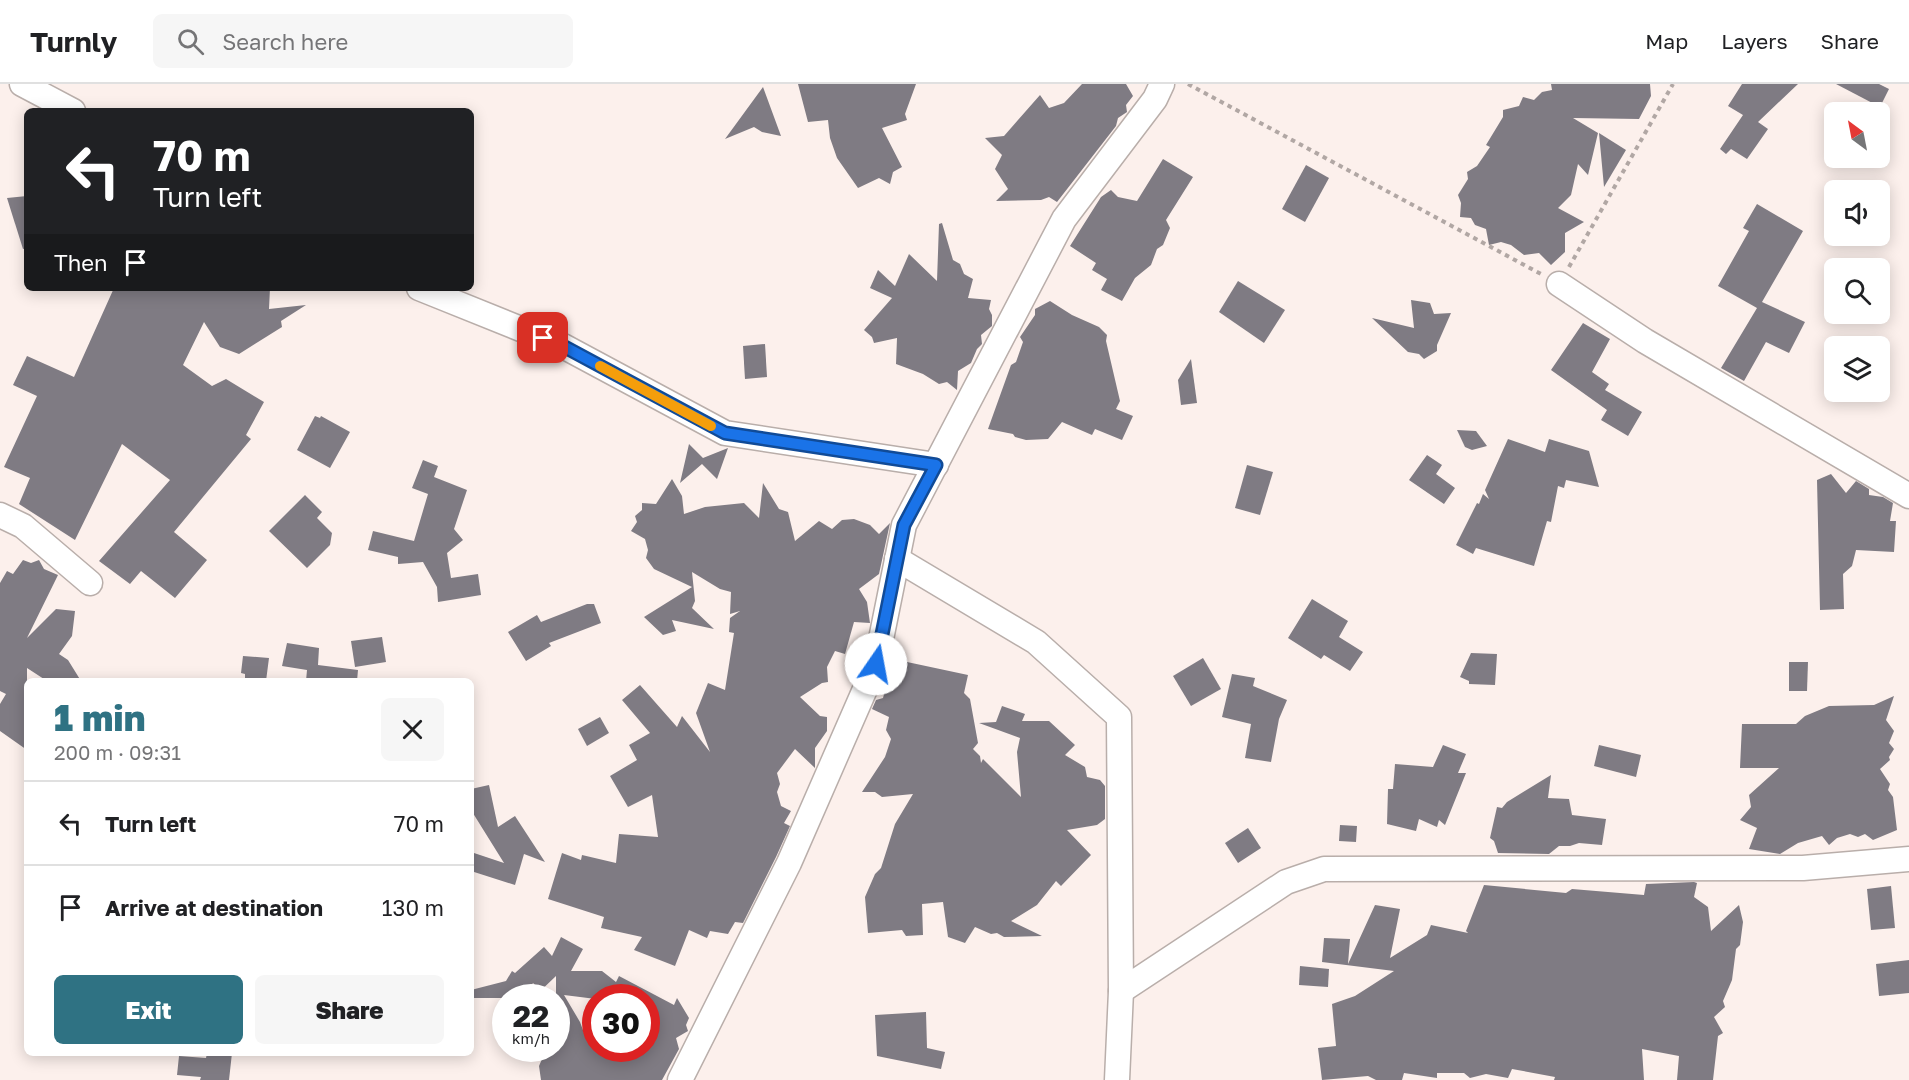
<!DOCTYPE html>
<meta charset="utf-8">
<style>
:root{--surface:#fff;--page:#f6f6f6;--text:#202124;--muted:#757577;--line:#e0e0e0;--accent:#2f7283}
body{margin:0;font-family:"Golos Text",sans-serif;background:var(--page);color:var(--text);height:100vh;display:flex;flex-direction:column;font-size:22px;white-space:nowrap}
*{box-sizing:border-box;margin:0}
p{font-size:20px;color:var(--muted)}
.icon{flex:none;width:33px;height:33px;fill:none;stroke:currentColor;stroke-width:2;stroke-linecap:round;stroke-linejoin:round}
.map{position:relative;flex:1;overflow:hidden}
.details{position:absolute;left:24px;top:594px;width:450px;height:378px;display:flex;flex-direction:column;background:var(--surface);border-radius:9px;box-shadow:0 3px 15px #0003}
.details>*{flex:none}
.top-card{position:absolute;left:24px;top:24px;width:450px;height:183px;border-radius:9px;box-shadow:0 3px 15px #0003;background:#202124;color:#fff;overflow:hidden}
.needle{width:39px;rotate:328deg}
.fabs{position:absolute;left:1824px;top:18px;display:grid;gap:12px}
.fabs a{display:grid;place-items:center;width:66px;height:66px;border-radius:9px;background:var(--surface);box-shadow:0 3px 15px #0003;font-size:30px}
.speed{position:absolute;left:492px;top:900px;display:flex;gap:12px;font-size:30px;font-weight:700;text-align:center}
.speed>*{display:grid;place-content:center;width:78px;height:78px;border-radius:50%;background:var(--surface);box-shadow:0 3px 15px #0003;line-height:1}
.speed small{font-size:15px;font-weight:400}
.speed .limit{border:9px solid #d22;background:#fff;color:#111}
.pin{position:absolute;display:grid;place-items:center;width:51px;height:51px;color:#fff;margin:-26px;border-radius:12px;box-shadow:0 3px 9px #0006}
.me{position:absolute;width:66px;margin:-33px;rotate:12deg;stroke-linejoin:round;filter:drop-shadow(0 0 4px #0008)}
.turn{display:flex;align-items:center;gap:21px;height:126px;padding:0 30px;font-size:27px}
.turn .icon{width:78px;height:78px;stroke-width:2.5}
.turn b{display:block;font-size:42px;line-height:51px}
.then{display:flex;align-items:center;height:57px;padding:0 30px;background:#0003;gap:12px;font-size:22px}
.round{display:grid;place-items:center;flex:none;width:63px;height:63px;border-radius:9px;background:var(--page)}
.head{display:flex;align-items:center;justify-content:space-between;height:102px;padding:0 30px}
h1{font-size:36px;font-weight:800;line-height:45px;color:var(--accent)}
.action{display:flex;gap:12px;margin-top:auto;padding:12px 30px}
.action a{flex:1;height:69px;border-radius:9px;background:var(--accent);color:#fff;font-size:24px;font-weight:800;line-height:69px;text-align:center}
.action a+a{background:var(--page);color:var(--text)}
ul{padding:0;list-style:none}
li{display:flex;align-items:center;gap:18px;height:84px;padding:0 30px;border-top:2px solid var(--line)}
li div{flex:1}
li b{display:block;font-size:22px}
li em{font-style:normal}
header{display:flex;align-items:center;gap:36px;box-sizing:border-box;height:84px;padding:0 30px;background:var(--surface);border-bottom:2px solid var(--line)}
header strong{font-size:28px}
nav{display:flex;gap:33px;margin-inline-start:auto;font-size:21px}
.search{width:420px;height:54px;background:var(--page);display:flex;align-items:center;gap:15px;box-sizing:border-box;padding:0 21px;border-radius:9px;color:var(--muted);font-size:22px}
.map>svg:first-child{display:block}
.building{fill:#7f7b83;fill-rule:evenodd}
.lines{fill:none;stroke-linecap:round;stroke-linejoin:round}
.minor-casing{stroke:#b9aeaa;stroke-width:27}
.path{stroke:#b1a7a4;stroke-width:4;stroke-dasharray:4.5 4.5;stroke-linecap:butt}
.minor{stroke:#fff;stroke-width:24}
.route-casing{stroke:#114b97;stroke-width:15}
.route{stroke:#1a73e8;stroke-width:10}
.slow{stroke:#f59e0b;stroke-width:10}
</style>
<header>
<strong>Turnly</strong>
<div class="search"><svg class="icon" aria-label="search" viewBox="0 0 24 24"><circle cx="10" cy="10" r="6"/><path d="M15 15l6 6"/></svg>Search here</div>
<nav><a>Map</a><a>Layers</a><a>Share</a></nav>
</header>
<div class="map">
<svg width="1909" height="996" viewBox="0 0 1909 996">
<rect width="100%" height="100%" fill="#fcf0ec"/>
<g class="building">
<path d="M 798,0 L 916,0 L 905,30 L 907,36 L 882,44 L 902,83 L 893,88 L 890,100 L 879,94 L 858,104 L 837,74 L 830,54 L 828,36 L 808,38 Z"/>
<path d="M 1082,0 L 1126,0 L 1133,12 L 1126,21 L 1127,28 L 1118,34 L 1116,42 L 1057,118 L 1049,113 L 1041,116 L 996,117 L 1008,105 L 995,85 L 1002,71 L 985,54 L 1004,52 L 1040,11 L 1049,24 L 1064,19 Z"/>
<path d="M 1551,0 L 1650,0 L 1651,12 L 1639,35 L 1573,34 L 1598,49 L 1588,91 L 1578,80 L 1571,111 L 1558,124 L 1584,138 L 1565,149 L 1565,168 L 1551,181 L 1539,169 L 1524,171 L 1511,161 L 1501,158 L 1489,161 L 1486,145 L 1475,141 L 1471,134 L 1460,133 L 1461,119 L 1458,111 L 1468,95 L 1467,88 L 1477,82 L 1490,63 L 1486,61 L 1503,33 L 1503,26 L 1519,22 L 1523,13 L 1534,16 L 1542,8 L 1552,6 Z"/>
<path d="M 1742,0 L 1798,0 L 1758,38 L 1768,45 L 1747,75 L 1731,65 L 1726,70 L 1720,65 L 1743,31 L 1728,22 Z"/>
<path d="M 1836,0 L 1879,0 L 1889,5 L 1880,23 Z"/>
<path d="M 763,3 L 781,52 L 762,48 L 754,43 L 725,55 Z"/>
<path d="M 1599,49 L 1626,66 L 1604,103 Z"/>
<path d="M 1163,75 L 1193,93 L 1166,136 L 1170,144 L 1163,161 L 1157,165 L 1151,181 L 1135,194 L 1122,217 L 1101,206 L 1107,195 L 1092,186 L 1096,179 L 1070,162 L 1101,113 L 1111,106 L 1118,113 L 1137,117 Z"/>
<path d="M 1306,81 L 1329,94 L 1305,138 L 1282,125 Z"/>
<path d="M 27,112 L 27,164 L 23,165 L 7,114 Z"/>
<path d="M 1757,120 L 1803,147 L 1762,218 L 1805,238 L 1789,269 L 1766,258 L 1744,297 L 1721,284 L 1757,224 L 1718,202 L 1749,147 L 1743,144 Z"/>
<path d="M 942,139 L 953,176 L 960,180 L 964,190 L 973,195 L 968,214 L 991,216 L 989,225 L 992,231 L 992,242 L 981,251 L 982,260 L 977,265 L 971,279 L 958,287 L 957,306 L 947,298 L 939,300 L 923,290 L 896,280 L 897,254 L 874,259 L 872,253 L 864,246 L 892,214 L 870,204 L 878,186 L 895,202 L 909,170 L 937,197 L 939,140 Z"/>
<path d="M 1238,197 L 1285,226 L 1264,259 L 1219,228 Z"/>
<path d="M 114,204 L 270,204 L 269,225 L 306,221 L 281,237 L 282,243 L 239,270 L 220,263 L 204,238 L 183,281 L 212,302 L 226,295 L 264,318 L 246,351 L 251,355 L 174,448 L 207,476 L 175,514 L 141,487 L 130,500 L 99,477 L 170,396 L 122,360 L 75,456 L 19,420 L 30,394 L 4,383 L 37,312 L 13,301 L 27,272 L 74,293 Z"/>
<path d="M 1411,216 L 1430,219 L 1434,230 L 1451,229 L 1437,261 L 1437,267 L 1424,275 L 1419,270 L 1408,268 L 1372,234 L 1414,244 Z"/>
<path d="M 1050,217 L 1072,231 L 1099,243 L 1107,251 L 1106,257 L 1120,317 L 1116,325 L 1133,332 L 1122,356 L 1095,345 L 1092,351 L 1062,338 L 1048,355 L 1026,356 L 1015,353 L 1013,350 L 988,345 L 1011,281 L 1016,278 L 1023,258 L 1020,253 L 1035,231 L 1035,225 Z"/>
<path d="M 1583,239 L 1610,255 L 1592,288 L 1609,300 L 1605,306 L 1642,328 L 1628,352 L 1601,336 L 1607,326 L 1551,286 Z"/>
<path d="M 765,260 L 767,293 L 745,295 L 743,262 Z"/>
<path d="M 1191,275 L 1197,319 L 1181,321 L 1178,296 Z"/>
<path d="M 315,332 L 320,334 L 321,332 L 350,348 L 330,384 L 297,366 Z"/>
<path d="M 1457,346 L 1476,347 L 1487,362 L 1472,366 L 1465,363 Z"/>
<path d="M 1508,355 L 1545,368 L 1549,355 L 1589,367 L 1599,403 L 1566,396 L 1564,404 L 1558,402 L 1551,438 L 1547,437 L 1534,482 L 1476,464 L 1473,470 L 1456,461 L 1477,419 L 1479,420 L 1483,410 L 1489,415 L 1485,406 Z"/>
<path d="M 689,360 L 703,374 L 728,364 L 717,395 L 702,380 L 680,399 Z"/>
<path d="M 1427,371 L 1442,381 L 1436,390 L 1455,404 L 1444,420 L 1409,396 Z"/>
<path d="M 423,376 L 438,382 L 434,393 L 467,406 L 454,445 L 463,456 L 447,469 L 451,494 L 478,490 L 481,511 L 438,518 L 437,503 L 423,478 L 398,480 L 398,473 L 368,466 L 373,447 L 414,457 L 428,410 L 412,404 Z"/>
<path d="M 1247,381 L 1273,388 L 1260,431 L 1235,424 Z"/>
<path d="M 1831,390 L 1846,409 L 1856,397 L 1869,405 L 1869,411 L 1883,413 L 1893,419 L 1890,437 L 1896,437 L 1894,468 L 1856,466 L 1852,482 L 1843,490 L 1844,525 L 1820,526 L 1817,396 Z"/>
<path d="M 672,395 L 682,412 L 684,430 L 705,423 L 744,419 L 759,434 L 763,399 L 779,425 L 788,428 L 795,457 L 819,437 L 832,445 L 842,436 L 854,435 L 870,441 L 879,450 L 890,439 L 879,490 L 859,505 L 867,518 L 870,539 L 854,538 L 845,570 L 835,567 L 827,583 L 828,598 L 822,599 L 800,613 L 820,632 L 827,633 L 827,647 L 815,664 L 815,684 L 795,665 L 777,689 L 780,700 L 777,708 L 781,722 L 791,727 L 784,739 L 790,742 L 776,773 L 743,839 L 735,838 L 728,850 L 710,847 L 707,854 L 689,846 L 675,882 L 634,866 L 642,853 L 601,844 L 604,833 L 548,815 L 562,769 L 581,776 L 582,771 L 616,779 L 619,750 L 658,753 L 652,711 L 628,723 L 610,692 L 637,676 L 629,661 L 650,649 L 622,616 L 640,601 L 677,643 L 682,632 L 710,668 L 696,629 L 708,599 L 725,606 L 734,549 L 729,548 L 730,534 L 740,527 L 730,530 L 731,508 L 720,505 L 692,488 L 695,517 L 692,524 L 714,545 L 672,536 L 676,547 L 663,551 L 644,533 L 692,503 L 654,485 L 646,474 L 648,466 L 645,455 L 631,447 L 637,438 L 635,432 L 642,426 L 642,419 L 656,420 Z"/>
<path d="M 305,411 L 322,428 L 317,434 L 332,449 L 330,461 L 307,484 L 269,447 Z"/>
<path d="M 23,476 L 31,479 L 39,476 L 44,485 L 58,491 L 27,554 L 56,525 L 75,527 L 72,552 L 59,570 L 68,576 L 81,597 L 47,597 L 27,584 L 27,666 L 0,647 L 0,620 L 6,610 L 0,607 L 0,499 L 7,487 L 13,490 Z"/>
<path d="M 1312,515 L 1348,537 L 1339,553 L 1363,568 L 1350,587 L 1324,571 L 1321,575 L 1288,554 Z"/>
<path d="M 587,520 L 594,520 L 601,539 L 549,559 L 551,562 L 526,577 L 508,548 L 537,531 L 541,538 Z"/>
<path d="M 382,553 L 386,578 L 355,583 L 351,557 Z"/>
<path d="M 287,559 L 319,564 L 318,581 L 358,586 L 357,597 L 306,597 L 307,586 L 282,582 Z"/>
<path d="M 1471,569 L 1497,570 L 1495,601 L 1469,600 L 1469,597 L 1460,593 Z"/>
<path d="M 243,572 L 269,574 L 266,597 L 245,597 L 245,590 L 241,589 Z"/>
<path d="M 1203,574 L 1221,605 L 1191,622 L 1173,592 Z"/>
<path d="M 893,575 L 968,591 L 964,609 L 970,615 L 978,659 L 973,665 L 980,672 L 981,679 L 983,675 L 1021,713 L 1017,668 L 1020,654 L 979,639 L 996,638 L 1002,622 L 1025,630 L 1022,637 L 1049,637 L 1075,661 L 1065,671 L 1085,683 L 1087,693 L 1100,696 L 1105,702 L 1105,735 L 1097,741 L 1067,746 L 1091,771 L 1061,802 L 1056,797 L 1037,821 L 1011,837 L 1042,852 L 1004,853 L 997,849 L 991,850 L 975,843 L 965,859 L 948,853 L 943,818 L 922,820 L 923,851 L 906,852 L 902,846 L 868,849 L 865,813 L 875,790 L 881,784 L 895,740 L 913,710 L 882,713 L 875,708 L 862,708 L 885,673 L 891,655 L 886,646 L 889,633 L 872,625 L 876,616 L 883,614 Z"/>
<path d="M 1789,578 L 1808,578 L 1807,607 L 1789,607 Z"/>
<path d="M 1232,590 L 1255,594 L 1253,602 L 1287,616 L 1279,635 L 1271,678 L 1245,674 L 1251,640 L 1222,633 Z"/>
<path d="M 1894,612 L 1886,636 L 1894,647 L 1889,659 L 1894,665 L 1889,673 L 1890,676 L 1880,685 L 1890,700 L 1888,706 L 1893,713 L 1897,746 L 1873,756 L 1865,750 L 1858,753 L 1850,750 L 1837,754 L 1829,761 L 1822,752 L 1798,759 L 1780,770 L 1749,765 L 1757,744 L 1740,736 L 1751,723 L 1749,711 L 1779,684 L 1740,684 L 1742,640 L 1796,640 L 1805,632 L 1829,622 L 1874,621 Z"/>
<path d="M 600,633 L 609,649 L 587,662 L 578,645 Z"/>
<path d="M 1443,661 L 1466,670 L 1458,689 L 1466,689 L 1445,741 L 1439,736 L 1437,743 L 1419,735 L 1416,747 L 1387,740 L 1388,705 L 1393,705 L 1395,680 L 1433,683 Z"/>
<path d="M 1599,661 L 1641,671 L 1636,693 L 1594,682 Z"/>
<path d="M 1551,691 L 1548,714 L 1569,715 L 1572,731 L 1606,735 L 1602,761 L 1579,759 L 1570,762 L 1559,762 L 1549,770 L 1498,769 L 1494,757 L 1490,754 L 1497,723 L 1502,724 L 1507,718 Z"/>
<path d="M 489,701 L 498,743 L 515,732 L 545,778 L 524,770 L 515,801 L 471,787 L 471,768 L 504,779 L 471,726 L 471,705 Z"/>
<path d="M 1340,741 L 1357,742 L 1356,758 L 1339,757 Z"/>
<path d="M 1248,744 L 1261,764 L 1238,779 L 1225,759 Z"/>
<path d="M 1694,798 L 1697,799 L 1694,813 L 1708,823 L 1711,847 L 1739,821 L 1743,838 L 1740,861 L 1736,865 L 1732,896 L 1723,917 L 1725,923 L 1714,933 L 1723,949 L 1718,952 L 1713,996 L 1677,996 L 1679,972 L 1642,965 L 1644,996 L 1554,996 L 1555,993 L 1512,985 L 1508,994 L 1486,990 L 1470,994 L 1464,989 L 1437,989 L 1437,994 L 1404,989 L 1402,996 L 1376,996 L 1368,992 L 1322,996 L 1318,964 L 1336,962 L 1332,920 L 1355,912 L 1394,887 L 1322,878 L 1324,854 L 1350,855 L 1348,880 L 1375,821 L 1400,825 L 1390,874 L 1427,851 L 1431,841 L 1468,849 L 1466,847 L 1484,801 L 1566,809 L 1572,805 L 1644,811 L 1646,800 Z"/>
<path d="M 1891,802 L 1895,844 L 1871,846 L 1867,805 Z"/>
<path d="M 561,853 L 583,865 L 571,887 L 602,887 L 616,898 L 619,892 L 674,921 L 677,914 L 689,934 L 686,941 L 688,947 L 676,954 L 679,965 L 662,996 L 541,996 L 539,982 L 545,968 L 556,965 L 556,892 L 533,914 L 537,903 L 533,899 L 526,910 L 520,906 L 515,914 L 471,914 L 471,906 L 506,897 L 512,887 L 515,889 L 544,863 L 552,872 ZM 564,911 L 596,915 L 603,912 L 646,914 L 646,964 L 596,964 L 596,947 L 584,949 L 580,938 Z"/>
<path d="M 1909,876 L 1909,909 L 1879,912 L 1876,880 Z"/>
<path d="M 1300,882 L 1329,885 L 1328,903 L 1299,901 Z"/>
<path d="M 926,928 L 927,964 L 945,968 L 941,985 L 877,972 L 875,931 Z"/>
<path d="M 207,969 L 232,969 L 229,996 L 200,996 L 201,993 L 177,991 L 179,972 L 206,974 Z"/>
</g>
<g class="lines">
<defs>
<g id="minor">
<path d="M 22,0 L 73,27"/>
<path d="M 1559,200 L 1645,257 L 1909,412"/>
<path d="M 419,204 L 563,262 L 725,349 L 936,381"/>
<path d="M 0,431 L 23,442 L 90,499"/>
<path d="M 897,475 L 1036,558 L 1119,633 L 1121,907 L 1117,996"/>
<path d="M 1121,907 L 1286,798 L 1324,785 L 1803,784 L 1909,775"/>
<path d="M 680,996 L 789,779 L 876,580 L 904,441 L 1064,135 L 1155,15 L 1162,0"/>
</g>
</defs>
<use href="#minor" class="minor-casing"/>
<g class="path">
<path d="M 1188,0 L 1541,190"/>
<path d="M 1569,183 L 1673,0"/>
</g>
<use href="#minor" class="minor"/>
</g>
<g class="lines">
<defs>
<path id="route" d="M 543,254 L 563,262 L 725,349 L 936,381 L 904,441 L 876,580"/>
</defs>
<use href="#route" class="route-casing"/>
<use href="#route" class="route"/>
<path class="slow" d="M 600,282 L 711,342"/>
</g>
</svg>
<div class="fabs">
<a><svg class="needle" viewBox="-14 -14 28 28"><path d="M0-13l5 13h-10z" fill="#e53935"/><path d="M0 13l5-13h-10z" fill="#757577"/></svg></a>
<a><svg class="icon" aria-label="sound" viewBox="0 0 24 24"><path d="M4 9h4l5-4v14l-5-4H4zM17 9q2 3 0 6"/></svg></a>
<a><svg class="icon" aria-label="search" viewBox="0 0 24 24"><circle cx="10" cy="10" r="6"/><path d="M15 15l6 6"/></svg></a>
<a><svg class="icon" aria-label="layers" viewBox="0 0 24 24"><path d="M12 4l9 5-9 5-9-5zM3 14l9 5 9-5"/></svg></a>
</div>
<div class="speed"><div>22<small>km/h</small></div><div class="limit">30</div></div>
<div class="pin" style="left:543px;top:254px;background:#d93025"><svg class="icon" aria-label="arrive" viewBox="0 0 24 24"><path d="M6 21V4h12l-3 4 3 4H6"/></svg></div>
<svg class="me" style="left:876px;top:580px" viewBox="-20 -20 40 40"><circle r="19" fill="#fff"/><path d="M0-13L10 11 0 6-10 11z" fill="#1a73e8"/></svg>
<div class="top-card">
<div class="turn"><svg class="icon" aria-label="left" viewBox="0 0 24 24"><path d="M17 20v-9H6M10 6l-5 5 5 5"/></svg><div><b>70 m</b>Turn left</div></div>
<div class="then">Then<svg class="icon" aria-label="arrive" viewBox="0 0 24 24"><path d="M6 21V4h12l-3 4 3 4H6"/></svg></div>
</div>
<section class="details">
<div class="head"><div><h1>1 min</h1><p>200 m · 09:31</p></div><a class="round"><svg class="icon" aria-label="close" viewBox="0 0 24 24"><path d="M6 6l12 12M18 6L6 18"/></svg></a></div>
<ul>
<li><svg class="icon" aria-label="left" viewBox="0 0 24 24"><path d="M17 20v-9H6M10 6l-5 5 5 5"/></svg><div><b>Turn left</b></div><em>70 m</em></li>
<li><svg class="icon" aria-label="arrive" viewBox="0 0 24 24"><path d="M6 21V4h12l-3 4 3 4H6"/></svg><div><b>Arrive at destination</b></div><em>130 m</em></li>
</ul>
<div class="action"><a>Exit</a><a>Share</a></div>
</section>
</div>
